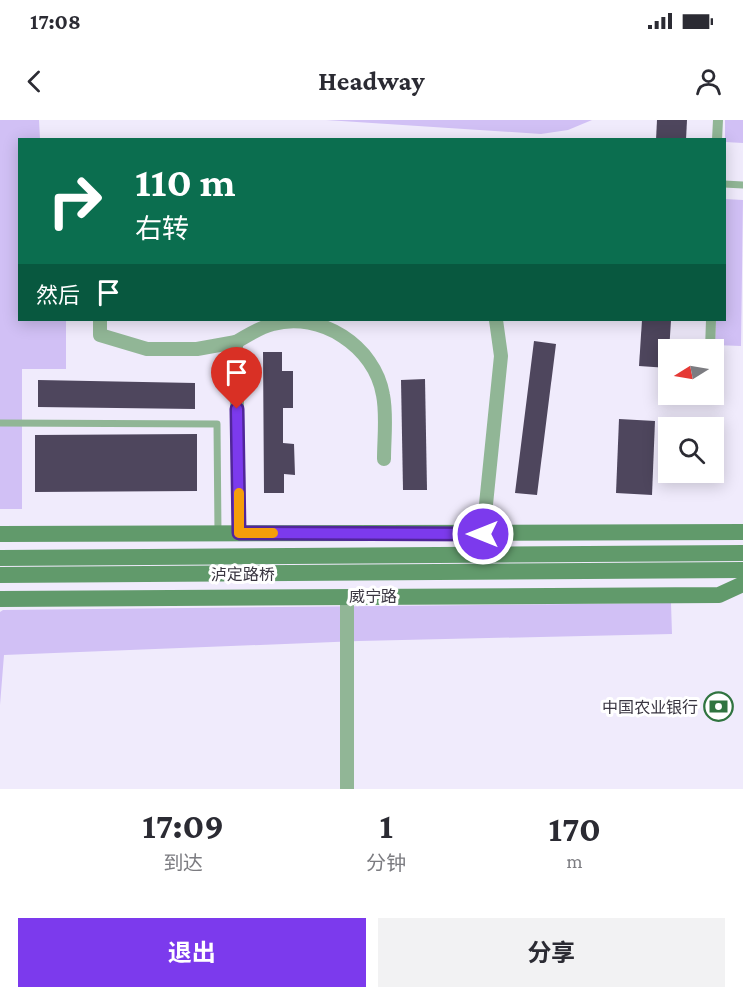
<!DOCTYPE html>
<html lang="zh">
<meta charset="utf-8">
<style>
:root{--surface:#fff;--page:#f2f2f3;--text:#2b2b33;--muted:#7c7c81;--accent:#7c3aed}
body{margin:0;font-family:"Crimson Pro","Noto Sans SC",serif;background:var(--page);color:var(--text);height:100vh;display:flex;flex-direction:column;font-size:22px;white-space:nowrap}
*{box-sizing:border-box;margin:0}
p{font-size:20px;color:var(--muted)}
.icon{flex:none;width:33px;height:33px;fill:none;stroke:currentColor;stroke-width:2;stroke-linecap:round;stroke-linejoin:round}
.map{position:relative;height:669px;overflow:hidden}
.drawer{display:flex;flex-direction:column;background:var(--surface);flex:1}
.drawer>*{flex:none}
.guide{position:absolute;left:18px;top:18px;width:708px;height:183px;border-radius:0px;box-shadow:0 3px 15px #0003;background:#0b6e4f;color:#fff;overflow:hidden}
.needle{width:39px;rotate:259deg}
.buttons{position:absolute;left:658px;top:219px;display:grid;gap:12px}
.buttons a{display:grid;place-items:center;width:66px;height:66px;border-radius:0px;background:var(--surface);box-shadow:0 3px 15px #0003;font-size:30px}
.pin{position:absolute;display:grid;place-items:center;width:51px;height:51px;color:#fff;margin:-62px -26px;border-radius:50% 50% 50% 0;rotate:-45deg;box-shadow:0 0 6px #0007}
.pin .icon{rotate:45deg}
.me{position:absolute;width:66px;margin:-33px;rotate:270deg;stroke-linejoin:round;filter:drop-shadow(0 0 4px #0008)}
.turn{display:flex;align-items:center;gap:21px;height:126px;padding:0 18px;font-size:27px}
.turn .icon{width:78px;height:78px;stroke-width:2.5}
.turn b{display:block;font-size:42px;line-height:51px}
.then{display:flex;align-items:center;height:57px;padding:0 18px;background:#0003;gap:12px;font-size:22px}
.eta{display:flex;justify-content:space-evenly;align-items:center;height:102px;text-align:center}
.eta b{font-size:36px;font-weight:700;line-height:42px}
.primary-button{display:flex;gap:12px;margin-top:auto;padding:12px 18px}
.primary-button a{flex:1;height:69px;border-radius:0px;background:var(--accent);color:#fff;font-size:24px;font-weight:700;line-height:69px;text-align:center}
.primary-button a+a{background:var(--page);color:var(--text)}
.status{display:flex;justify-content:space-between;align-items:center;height:42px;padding:0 30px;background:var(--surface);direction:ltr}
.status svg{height:16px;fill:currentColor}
header{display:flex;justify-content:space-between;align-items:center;height:78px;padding:0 18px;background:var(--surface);font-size:27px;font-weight:700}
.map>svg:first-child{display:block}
.green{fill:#d1c0f5}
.building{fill:#4e465d}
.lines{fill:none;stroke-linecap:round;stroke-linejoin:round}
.service{stroke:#91b696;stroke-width:7}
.pedestrian{stroke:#91b696;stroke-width:10}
.minor{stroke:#91b696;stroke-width:14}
.secondary{stroke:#619a6b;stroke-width:16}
.route-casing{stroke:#51269a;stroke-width:15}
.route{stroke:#7c3aed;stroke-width:10}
.slow{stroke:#f59e0b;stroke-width:10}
.labels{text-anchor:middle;stroke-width:6;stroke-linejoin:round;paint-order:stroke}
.street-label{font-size:16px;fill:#3a3641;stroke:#fff}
.poi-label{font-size:16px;fill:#3a3641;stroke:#fff;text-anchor:end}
</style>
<div class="status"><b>17:08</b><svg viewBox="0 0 49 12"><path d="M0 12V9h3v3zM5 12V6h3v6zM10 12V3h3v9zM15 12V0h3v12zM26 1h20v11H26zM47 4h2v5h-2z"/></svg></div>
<header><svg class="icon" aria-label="back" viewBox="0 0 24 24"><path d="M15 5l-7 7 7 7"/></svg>Headway<svg class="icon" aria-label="person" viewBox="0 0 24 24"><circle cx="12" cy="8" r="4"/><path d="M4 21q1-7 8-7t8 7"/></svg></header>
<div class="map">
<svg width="743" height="669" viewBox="0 0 743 669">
<rect width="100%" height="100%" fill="#f0ebfc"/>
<g class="green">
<path d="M 0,0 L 39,0 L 40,19 L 20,20 L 20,200 L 66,200 L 66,249 L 22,249 L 22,389 L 0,389 Z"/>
<path d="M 326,0 L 592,0 L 568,10 L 541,14 Z"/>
<path d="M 725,0 L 743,0 L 743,23 L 725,22 Z"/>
<path d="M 725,79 L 743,80 L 741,226 L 715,225 L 716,200 L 724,200 Z"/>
<path d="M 671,483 L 672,514 L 359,521 L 4,535 L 0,585 L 0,492 L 3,490 Z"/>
</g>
<g class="building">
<path d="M 657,0 L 687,0 L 686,20 L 656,20 Z"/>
<path d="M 642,200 L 671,200 L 668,248 L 639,246 Z"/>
<path d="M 534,221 L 556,224 L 537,375 L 515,373 Z"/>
<path d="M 263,232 L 282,232 L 282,251 L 293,251 L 293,288 L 283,288 L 283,323 L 294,324 L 295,355 L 284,354 L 284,373 L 264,373 Z"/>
<path d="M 425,259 L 427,370 L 403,370 L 401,260 Z"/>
<path d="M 38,260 L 195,263 L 195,289 L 38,287 Z"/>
<path d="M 619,299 L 655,301 L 652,375 L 616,373 Z"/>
<path d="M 197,314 L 197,371 L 35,372 L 35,315 Z"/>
</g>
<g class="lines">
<g class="service">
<path d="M 724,64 L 743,65"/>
<path d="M 0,303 L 217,304 L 218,413"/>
</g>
<g class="pedestrian">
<path d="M 717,20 L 718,0"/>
<path d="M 710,230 L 711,200"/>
</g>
<g class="minor">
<path d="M 100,200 L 100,215 L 147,229 L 197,229 L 236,222 L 239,413"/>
<path d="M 236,222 C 247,216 260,207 273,204 C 320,191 375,226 383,275 C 387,295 384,319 384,339"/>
<path d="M 483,414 L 501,236 L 496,200"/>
<path d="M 347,669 L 347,477"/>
</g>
<g class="secondary">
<path d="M 0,414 L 743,412"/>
<path d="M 0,438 L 743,433"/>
<path d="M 0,455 L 743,450"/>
<path d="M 0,479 L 719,475 L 743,464"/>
</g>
</g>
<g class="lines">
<defs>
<path id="route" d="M 237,289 L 239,413 L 483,414"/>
</defs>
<use href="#route" class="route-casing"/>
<use href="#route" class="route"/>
<path class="slow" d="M 239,373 L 239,413 L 273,413"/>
</g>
<defs>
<symbol id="bank-ring" viewBox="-11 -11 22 22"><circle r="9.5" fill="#fff" stroke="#307440" stroke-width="1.5"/><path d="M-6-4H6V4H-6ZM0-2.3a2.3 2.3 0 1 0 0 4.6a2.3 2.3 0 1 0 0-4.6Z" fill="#307440"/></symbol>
</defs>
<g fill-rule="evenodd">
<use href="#bank-ring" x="702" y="570" width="33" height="33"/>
</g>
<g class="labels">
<g class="street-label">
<text x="243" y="460">泸定路桥</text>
<text x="373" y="482">威宁路</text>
</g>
<g class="poi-label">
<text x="698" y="593">中国农业银行</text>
</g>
</g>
</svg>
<div class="buttons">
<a><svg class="needle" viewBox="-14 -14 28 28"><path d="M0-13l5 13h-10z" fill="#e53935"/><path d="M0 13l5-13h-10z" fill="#7c7c81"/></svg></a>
<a><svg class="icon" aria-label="search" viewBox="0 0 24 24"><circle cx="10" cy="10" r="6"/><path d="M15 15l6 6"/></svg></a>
</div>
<div class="pin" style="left:237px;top:289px;background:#d93025"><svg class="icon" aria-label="arrive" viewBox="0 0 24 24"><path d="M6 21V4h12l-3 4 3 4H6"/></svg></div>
<svg class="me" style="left:483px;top:414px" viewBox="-20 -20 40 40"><circle r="17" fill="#7c3aed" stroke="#fff" stroke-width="3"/><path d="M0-11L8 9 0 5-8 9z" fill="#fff"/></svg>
<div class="guide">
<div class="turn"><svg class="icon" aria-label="right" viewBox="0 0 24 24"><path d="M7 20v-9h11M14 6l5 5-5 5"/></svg><div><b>110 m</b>右转</div></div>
<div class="then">然后<svg class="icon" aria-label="arrive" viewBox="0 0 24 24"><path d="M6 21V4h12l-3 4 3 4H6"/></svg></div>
</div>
</div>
<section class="drawer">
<div class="eta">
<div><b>17:09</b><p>到达</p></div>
<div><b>1</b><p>分钟</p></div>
<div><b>170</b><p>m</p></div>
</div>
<div class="primary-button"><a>退出</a><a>分享</a></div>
</section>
